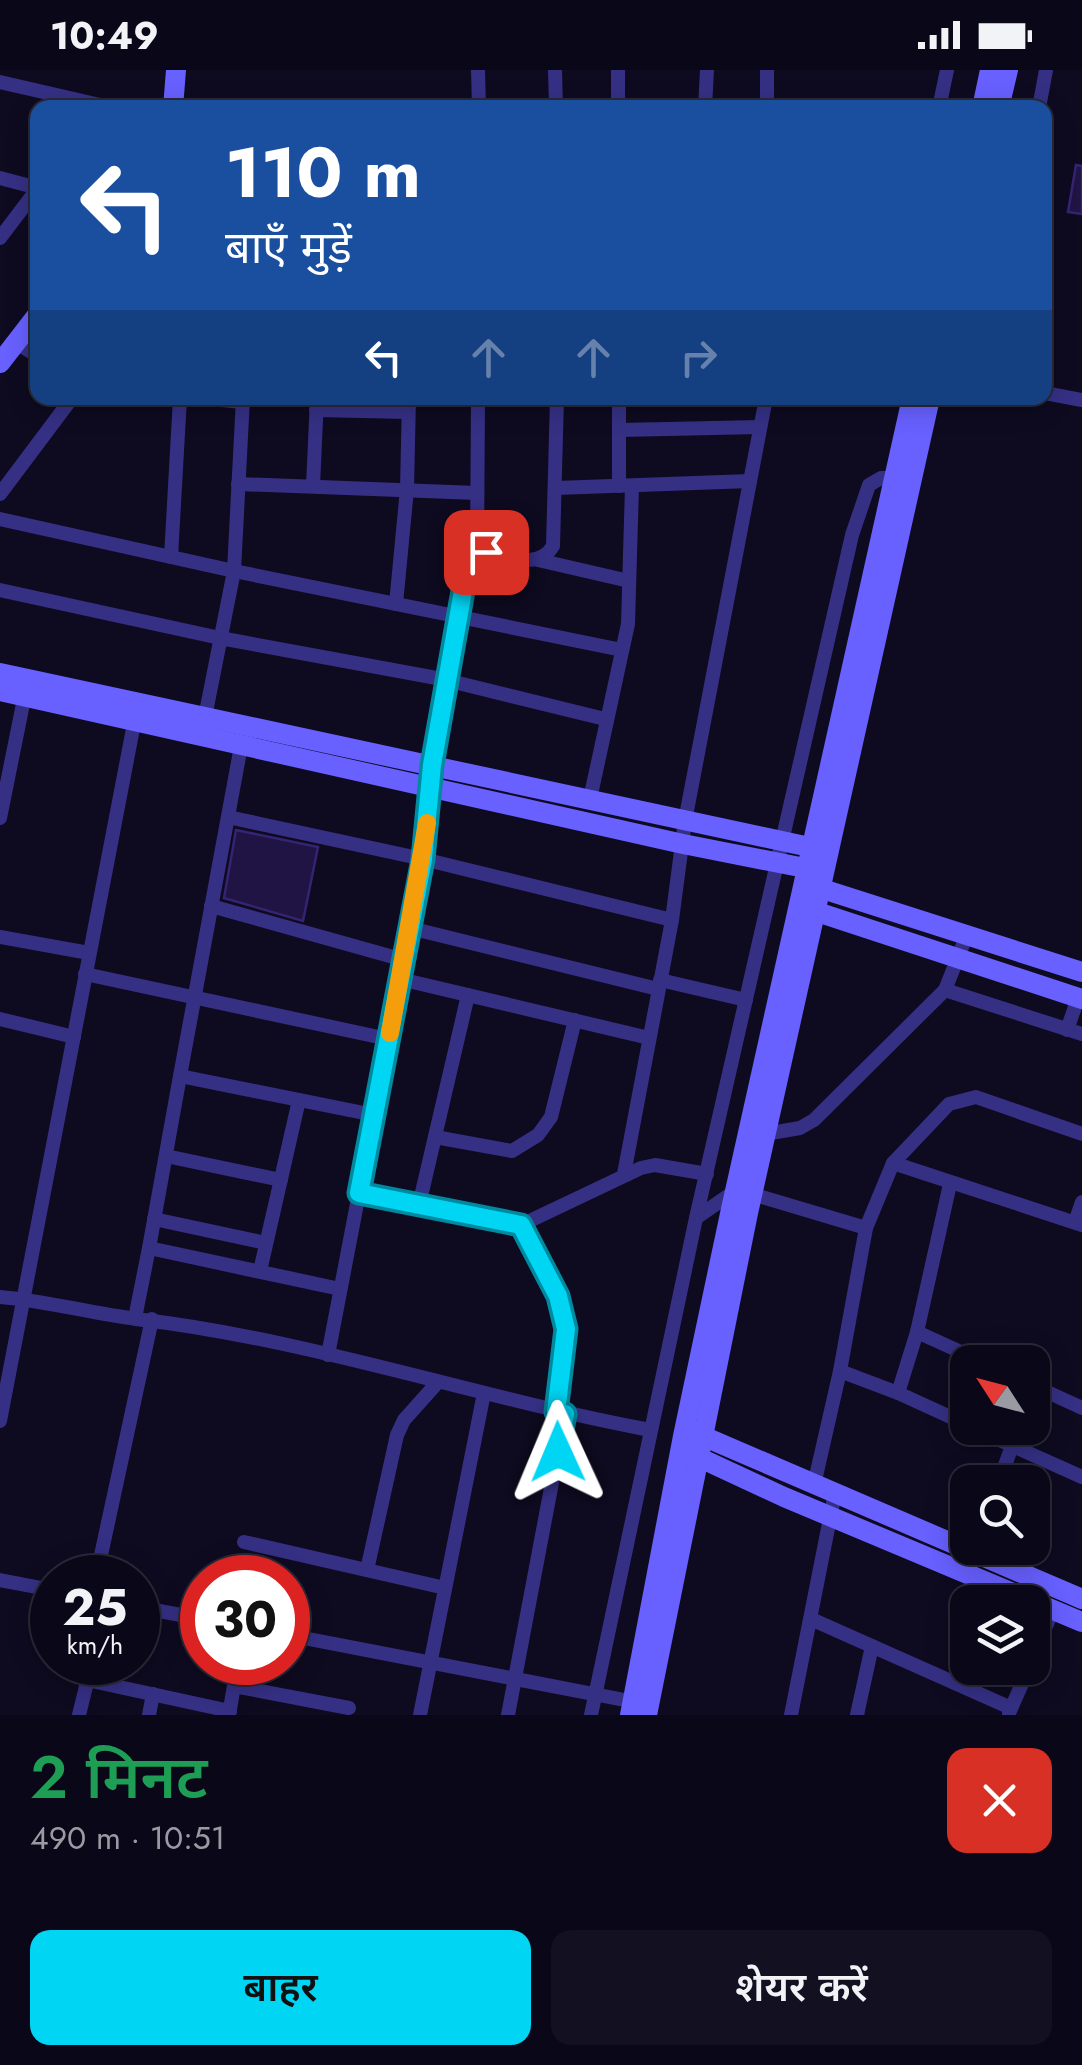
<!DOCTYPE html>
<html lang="hi">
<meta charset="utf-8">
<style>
:root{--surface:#0a0818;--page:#131121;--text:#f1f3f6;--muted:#999aa2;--line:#2a2937;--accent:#00d5f4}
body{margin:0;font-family:Jost,"Noto Sans Devanagari",sans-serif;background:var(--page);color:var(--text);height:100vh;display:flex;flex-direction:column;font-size:38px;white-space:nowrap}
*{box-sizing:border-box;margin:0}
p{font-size:32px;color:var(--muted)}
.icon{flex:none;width:55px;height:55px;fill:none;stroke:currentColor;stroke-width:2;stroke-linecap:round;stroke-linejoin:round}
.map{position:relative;height:1645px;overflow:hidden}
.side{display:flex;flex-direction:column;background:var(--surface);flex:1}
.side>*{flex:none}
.guide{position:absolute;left:30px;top:30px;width:1022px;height:305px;border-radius:20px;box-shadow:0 5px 25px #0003,0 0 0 2px var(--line);background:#1a4fa0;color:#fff;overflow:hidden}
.needle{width:65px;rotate:306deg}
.fabs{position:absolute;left:950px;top:1275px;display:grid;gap:20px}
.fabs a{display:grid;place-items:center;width:100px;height:100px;border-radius:20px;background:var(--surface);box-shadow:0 5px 25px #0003,0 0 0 2px var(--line);font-size:50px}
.speed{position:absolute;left:30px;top:1485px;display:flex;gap:20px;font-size:50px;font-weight:700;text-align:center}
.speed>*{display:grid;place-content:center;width:130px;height:130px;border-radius:50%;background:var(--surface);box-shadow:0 5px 25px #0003,0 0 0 2px var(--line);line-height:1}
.speed small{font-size:25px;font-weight:400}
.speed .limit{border:15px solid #d22;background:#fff;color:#111}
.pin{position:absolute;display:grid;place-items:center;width:85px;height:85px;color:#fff;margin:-42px;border-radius:20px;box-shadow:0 5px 15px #0006}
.me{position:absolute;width:110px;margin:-55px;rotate:359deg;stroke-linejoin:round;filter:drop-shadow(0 0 8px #0008)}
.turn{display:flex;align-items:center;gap:35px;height:210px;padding:0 30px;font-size:45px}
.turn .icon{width:130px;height:130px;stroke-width:2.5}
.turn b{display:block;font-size:70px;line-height:85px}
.lanes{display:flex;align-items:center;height:95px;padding:0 30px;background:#0003;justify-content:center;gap:50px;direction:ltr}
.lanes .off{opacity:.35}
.round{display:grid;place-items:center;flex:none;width:105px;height:105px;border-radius:20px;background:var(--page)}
.headline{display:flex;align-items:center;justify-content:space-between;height:170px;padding:0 30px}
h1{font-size:60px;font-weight:600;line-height:75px;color:#1e9e55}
.action{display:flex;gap:20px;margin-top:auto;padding:20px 30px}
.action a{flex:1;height:115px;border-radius:20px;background:var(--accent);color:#111;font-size:40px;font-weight:600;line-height:115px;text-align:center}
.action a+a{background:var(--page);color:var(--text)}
.status{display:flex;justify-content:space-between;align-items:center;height:70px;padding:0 50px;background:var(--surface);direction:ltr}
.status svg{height:28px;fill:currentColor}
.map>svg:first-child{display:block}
.building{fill:#1f1443;stroke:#352471;stroke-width:2.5}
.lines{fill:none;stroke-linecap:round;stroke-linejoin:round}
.street{stroke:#353084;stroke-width:14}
.secondary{stroke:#6860ff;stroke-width:20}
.route-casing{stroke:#008a9f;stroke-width:25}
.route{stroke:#00d5f4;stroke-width:18}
.slow{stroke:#f59e0b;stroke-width:18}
</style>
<div class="status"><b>10:49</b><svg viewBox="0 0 49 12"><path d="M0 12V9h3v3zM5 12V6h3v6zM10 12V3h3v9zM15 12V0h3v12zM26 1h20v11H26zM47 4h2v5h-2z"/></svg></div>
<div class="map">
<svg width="1082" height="1645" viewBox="0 0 1082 1645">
<rect width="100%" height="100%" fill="#0e0a20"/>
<g class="building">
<path d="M 1076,95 L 1082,96 L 1082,144 L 1068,142 Z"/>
<path d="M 236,760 L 318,777 L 303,851 L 224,828 Z"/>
</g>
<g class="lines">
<g class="street">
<path d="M 478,0 L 479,38"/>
<path d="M 555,0 L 556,38"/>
<path d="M 618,0 L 618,38"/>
<path d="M 767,0 L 767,38"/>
<path d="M 0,12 L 113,38"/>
<path d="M 705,38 L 707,0"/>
<path d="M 939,38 L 947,0"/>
<path d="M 1039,38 L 1046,0"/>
<path d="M 0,108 L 38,118"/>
<path d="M 0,168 L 38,118"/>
<path d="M 16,273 L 38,286"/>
<path d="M 1045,323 L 1082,330"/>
<path d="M 201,328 L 243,332"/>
<path d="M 316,340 L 408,342"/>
<path d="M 619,360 L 760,357"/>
<path d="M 238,414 L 477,423"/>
<path d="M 313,416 L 317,328"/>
<path d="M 619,416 L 619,328"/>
<path d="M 556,418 L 750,411"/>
<path d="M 0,424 L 72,328"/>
<path d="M 0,449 L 234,501 L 622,580"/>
<path d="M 171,487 L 180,328"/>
<path d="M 477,487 L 478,328"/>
<path d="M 538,490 L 629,511"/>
<path d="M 0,520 L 220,568 L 442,609 L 605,649"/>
<path d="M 396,534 L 407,419 L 409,328"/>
<path d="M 205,647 L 234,501 L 243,328"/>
<path d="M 590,729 L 628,554 L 632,416"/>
<path d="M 228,747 L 423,789 L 672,850"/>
<path d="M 0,748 L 26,619"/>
<path d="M 211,836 L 404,890"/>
<path d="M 410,858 L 658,919"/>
<path d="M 0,867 L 89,883"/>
<path d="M 85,904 L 388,969"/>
<path d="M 400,909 L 649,968"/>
<path d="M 660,910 L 746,930"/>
<path d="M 945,920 L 1082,964"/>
<path d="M 0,949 L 74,967"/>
<path d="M 1067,960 L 1078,928"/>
<path d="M 180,1006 L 241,676"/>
<path d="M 765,1064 L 800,1058 L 814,1050 L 945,920 L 966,867"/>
<path d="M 435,1067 L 512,1081 L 538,1065 L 551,1047 L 575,950"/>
<path d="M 166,1086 L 281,1110"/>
<path d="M 893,1093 L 1082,1155"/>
<path d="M 624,1104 L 672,850 L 685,751 L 766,328"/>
<path d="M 359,1123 L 521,1155 L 557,1225 L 566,1259 L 556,1342"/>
<path d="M 752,1124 L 866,1158"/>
<path d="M 419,1135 L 468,925"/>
<path d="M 696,1148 L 735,1121"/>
<path d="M 154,1149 L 266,1173"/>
<path d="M 1075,1152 L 1082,1132"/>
<path d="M 521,1155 L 641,1098 L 655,1095 L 707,1104"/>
<path d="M 149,1178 L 180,1006 L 374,1045"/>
<path d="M 260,1201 L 299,1030"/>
<path d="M 0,1227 C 46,1231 90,1243 136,1249 C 310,1269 478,1328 650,1360"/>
<path d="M 135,1248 L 149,1178 L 340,1219"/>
<path d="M 917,1262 L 983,1292"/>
<path d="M 328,1285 L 423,789 L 432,695 L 466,504 L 470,495 L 486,482 C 509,487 539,500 553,476 L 557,328"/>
<path d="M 840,1301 L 898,1323 L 968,1355"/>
<path d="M 1032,1315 L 1082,1338"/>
<path d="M 898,1323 L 917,1262 L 950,1114"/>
<path d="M 0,1351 L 136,643"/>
<path d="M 973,1358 L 1082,1407"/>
<path d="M 999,1412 L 1012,1376"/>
<path d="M 814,1415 L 840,1301 L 866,1158 L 893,1093 L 949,1034 L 976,1027 L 1082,1064"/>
<path d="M 244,1472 L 445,1518"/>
<path d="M 367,1500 L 397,1365 L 404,1350 L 438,1312"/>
<path d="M 92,1508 L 98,1499 L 152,1249"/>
<path d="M 0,1510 L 52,1520"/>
<path d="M 138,1537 L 202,1549"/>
<path d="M 811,1549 L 1011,1638"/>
<path d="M 288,1565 L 640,1633"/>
<path d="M 1032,1588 L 1053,1540"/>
<path d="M 87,1610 L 230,1641"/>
<path d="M 234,1616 L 349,1638"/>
<path d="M 1009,1643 L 1029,1598"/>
<path d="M 79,1645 L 92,1592"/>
<path d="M 149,1645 L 153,1624"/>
<path d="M 229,1645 L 238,1592"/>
<path d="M 420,1645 L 484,1323"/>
<path d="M 508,1645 L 565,1344"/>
<path d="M 591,1645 L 696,1148 L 852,465 L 869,415 L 881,408 L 900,408"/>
<path d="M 791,1645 L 835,1423"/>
<path d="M 857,1645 L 872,1576"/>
</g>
<g class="secondary">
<path d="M 173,38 L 176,0"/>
<path d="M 982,38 L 990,0"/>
<path d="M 999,38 L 1008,0"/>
<path d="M 0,293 L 38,244"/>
<path d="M 0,603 L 819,779"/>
<path d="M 0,621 L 683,774 L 815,800"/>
<path d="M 810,815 L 1082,902"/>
<path d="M 805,838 L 1082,929"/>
<path d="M 691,1361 L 1082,1529"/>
<path d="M 685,1381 L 784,1427 L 1082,1552"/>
<path d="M 630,1645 L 683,1366 L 731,1139 L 912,328"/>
<path d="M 647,1645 L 748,1143 L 930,328"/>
</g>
</g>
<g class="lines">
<defs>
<path id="route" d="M 486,482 L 477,486 L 466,504 L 432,695 L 423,789 L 359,1123 L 521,1155 L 558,1226 L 566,1259 L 556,1342 L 565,1344 L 558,1382"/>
</defs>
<use href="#route" class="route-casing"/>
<use href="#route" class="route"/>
<path class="slow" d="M 390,963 L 427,753"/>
</g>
</svg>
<div class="fabs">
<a><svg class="needle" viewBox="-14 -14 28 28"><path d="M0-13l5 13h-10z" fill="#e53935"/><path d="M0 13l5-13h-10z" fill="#999aa2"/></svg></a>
<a><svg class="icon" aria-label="search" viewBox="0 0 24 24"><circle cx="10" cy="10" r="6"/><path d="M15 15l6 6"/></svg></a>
<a><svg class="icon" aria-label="layers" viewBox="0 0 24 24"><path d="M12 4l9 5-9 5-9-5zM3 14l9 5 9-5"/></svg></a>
</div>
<div class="speed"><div>25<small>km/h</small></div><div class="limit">30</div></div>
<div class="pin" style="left:486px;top:482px;background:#d93025"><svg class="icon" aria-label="arrive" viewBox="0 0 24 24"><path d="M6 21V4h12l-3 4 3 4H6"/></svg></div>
<svg class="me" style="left:558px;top:1382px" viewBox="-20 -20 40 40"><path d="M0-17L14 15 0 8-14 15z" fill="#00d5f4" stroke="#fff" stroke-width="4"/></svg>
<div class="guide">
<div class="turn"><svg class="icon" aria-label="left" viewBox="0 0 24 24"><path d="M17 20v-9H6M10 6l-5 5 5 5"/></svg><div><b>110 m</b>बाएँ मुड़ें</div></div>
<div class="lanes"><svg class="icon" aria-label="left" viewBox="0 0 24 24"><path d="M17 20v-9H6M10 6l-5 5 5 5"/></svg><svg class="icon off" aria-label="ahead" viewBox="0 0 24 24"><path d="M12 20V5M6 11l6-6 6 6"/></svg><svg class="icon off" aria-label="ahead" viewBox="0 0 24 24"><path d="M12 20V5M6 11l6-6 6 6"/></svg><svg class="icon off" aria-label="right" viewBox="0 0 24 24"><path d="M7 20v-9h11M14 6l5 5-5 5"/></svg></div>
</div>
</div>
<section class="side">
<div class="headline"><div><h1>2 मिनट</h1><p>490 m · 10:51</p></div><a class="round" style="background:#d93025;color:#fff"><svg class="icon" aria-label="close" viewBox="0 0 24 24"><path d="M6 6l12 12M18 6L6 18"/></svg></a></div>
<div class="action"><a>बाहर</a><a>शेयर करें</a></div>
</section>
